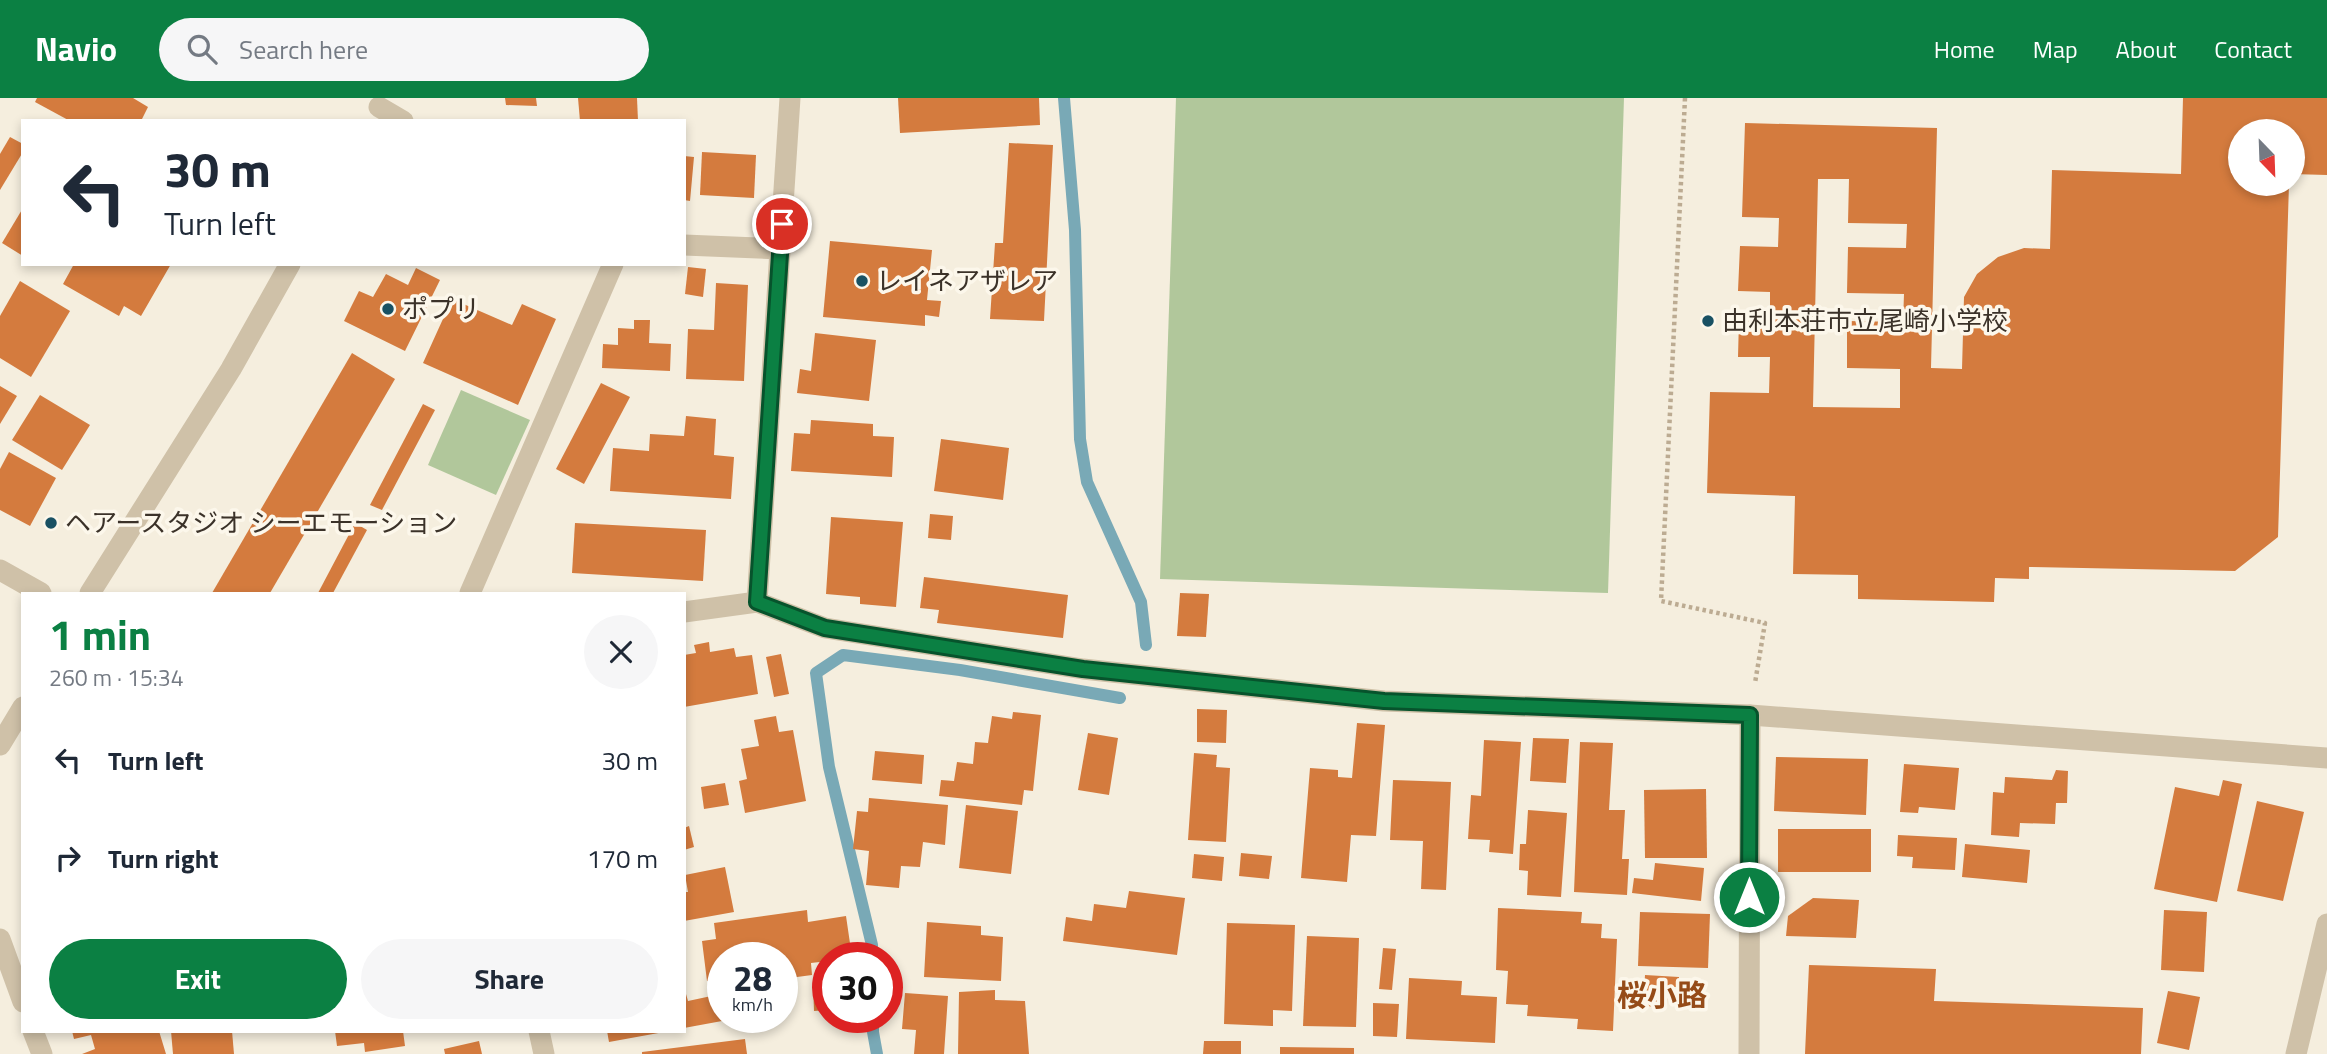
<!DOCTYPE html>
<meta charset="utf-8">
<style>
:root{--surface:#fff;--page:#f6f6f7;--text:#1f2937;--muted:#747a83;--accent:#0b8043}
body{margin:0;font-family:"Titillium Web","Noto Sans JP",sans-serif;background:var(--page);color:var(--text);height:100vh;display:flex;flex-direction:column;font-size:26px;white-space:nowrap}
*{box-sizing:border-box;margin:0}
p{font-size:23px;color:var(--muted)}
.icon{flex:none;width:38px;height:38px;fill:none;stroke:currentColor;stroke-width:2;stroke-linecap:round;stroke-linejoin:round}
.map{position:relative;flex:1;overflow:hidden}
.panel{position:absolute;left:21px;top:494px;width:665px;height:441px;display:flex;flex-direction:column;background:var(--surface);border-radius:0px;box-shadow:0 4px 10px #0003}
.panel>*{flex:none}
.top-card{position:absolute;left:21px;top:21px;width:665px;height:147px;border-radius:0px;box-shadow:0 4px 10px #0003;background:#fff;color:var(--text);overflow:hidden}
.needle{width:46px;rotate:157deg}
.controls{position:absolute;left:2228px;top:21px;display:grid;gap:14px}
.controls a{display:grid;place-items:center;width:77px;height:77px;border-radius:50%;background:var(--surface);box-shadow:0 4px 10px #0003;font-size:35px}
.speed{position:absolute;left:707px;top:844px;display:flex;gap:14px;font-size:35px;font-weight:700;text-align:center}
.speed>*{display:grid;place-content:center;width:91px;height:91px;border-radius:50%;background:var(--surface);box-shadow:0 4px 10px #0003;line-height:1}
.speed small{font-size:18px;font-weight:400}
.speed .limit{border:10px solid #d22;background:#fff;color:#111}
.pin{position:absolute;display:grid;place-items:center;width:60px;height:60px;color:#fff;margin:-30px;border:4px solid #fff;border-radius:50%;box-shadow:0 2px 7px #0007}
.me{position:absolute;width:77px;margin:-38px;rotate:0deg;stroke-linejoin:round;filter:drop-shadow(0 0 5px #0008)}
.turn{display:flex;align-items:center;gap:24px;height:147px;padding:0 28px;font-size:32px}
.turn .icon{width:91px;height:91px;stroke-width:2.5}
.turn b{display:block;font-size:49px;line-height:60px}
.round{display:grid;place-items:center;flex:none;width:74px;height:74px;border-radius:37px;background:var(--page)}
.summary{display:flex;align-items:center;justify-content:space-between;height:119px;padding:0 28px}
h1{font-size:42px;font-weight:700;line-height:52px;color:var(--accent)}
.primary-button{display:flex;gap:14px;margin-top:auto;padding:14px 28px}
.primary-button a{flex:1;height:80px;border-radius:42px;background:var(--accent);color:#fff;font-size:28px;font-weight:700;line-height:80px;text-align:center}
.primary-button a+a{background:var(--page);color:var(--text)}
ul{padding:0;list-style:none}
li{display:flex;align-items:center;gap:21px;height:98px;padding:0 28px}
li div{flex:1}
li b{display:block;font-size:26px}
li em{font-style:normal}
header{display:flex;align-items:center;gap:42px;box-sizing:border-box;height:98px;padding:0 35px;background:var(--accent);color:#fff}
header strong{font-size:33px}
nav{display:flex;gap:38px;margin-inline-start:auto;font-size:24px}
.search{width:490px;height:63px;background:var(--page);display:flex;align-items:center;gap:18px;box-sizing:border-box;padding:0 24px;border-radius:38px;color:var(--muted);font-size:26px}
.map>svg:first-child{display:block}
.green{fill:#b1c79b}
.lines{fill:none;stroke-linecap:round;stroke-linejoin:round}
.stream{stroke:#79a9b6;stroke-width:12}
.building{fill:#d47b3e;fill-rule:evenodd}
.path{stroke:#bcab92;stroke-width:4.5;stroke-dasharray:3.5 3.5;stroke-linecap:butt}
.minor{stroke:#cfc1a8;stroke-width:21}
.route-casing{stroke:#07532c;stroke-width:18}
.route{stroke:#0b8043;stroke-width:12}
.poi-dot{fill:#195163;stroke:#fcf7eb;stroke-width:2.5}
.labels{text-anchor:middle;stroke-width:7;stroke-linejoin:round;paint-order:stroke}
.poi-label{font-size:26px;fill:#3b3229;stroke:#fcf7eb;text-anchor:start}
.quarter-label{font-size:30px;font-weight:bold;fill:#954b18;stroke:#fcf7eb}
</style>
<header>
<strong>Navio</strong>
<div class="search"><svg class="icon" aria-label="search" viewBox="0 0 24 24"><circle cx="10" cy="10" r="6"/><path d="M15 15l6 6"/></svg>Search here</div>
<nav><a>Home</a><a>Map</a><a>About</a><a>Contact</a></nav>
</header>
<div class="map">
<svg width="2327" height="956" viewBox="0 0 2327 956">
<rect width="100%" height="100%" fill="#f5eede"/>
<g class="green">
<path d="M 1176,0 L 1624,0 L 1608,495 L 1160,481 Z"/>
<path d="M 461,292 L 530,322 L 496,397 L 428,367 Z"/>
</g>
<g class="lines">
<g class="stream">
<path d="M 1064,0 L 1075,132 L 1080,341 L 1087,384 L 1141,504 L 1146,547"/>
<path d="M 872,859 L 872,847 L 829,669 L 816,575 L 843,557 L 960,572 L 1120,600"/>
<path d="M 873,919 L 873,934 L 877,956"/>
</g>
</g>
<g class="building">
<path d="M 37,0 L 133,0 L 148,9 L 141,23 L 70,23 L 35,4 Z"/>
<path d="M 505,0 L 536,0 L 537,8 L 506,7 Z"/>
<path d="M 578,0 L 637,0 L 638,23 L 580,23 Z"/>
<path d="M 898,0 L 1039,0 L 1040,27 L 900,35 Z"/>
<path d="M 2183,0 L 2327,0 L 2327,77 L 2292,76 L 2292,33 L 2240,33 L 2240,86 L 2289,86 L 2278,439 L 2235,473 L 2029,469 L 2029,481 L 1995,480 L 1994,504 L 1858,501 L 1858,477 L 1793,476 L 1795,398 L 1707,395 L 1710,294 L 1769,295 L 1770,259 L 1738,259 L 1739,221 L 1770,222 L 1770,194 L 1738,193 L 1740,148 L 1778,149 L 1779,120 L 1742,119 L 1745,25 L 1937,30 L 1931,270 L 1962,271 L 1964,199 L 1977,176 L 1998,159 L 2024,150 L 2050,151 L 2052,72 L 2181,76 ZM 1818,81 L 1849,81 L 1848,125 L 1907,126 L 1906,150 L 1848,149 L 1847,195 L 1904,196 L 1903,224 L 1847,223 L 1847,270 L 1900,271 L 1900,310 L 1813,309 Z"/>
<path d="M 10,39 L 23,46 L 23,54 L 0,92 L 0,56 Z"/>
<path d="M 1009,45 L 1053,47 L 1044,223 L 990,221 L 995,145 L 1003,145 Z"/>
<path d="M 702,54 L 756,57 L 754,100 L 700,97 Z"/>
<path d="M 684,58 L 694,59 L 690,103 L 684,102 Z"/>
<path d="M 23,110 L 23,158 L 2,145 Z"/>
<path d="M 830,143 L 932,152 L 927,202 L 941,203 L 939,219 L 925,217 L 925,228 L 823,219 Z"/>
<path d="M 74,166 L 171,166 L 141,218 L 124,208 L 119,218 L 63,186 Z"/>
<path d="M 688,169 L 706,171 L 703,199 L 685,196 Z"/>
<path d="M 416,170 L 440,182 L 405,253 L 344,223 L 359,193 L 373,199 L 386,176 L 408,187 Z"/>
<path d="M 20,183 L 70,213 L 31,279 L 0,260 L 0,218 Z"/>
<path d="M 716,185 L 748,187 L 744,283 L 686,281 L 688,231 L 714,232 Z"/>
<path d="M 452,201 L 512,227 L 522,206 L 556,221 L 518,307 L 423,265 Z"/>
<path d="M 634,222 L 650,222 L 649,245 L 671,246 L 670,273 L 602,270 L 603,246 L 618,247 L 618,230 L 634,231 Z"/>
<path d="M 815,235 L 876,242 L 869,303 L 797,295 L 800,271 L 811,273 Z"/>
<path d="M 352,255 L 395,281 L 270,495 L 212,495 Z"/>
<path d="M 601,285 L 630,299 L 584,386 L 556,371 Z"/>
<path d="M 0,288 L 17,298 L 0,326 Z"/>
<path d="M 40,297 L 90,327 L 62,372 L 12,342 Z"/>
<path d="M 423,306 L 435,312 L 382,412 L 370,407 Z"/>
<path d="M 686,318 L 716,321 L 714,357 L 734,359 L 731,401 L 610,393 L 613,350 L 649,353 L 650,336 L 684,338 Z"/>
<path d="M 811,322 L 873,326 L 873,338 L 894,339 L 892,379 L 791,373 L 794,335 L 810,336 Z"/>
<path d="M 941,341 L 1009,350 L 1003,402 L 934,393 Z"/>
<path d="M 9,354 L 56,380 L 30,428 L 0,412 L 0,371 Z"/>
<path d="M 930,416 L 953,418 L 951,442 L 928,440 Z"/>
<path d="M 831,419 L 903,424 L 896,509 L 860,506 L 860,499 L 826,496 Z"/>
<path d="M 355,425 L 367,432 L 333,495 L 318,495 Z"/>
<path d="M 575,425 L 706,432 L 703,483 L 572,475 Z"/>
<path d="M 924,479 L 1068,497 L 1063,540 L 937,525 L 939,512 L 920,510 Z"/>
<path d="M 1180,495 L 1209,496 L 1206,539 L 1177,538 Z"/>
<path d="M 709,544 L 710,554 L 734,550 L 736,559 L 752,557 L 758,596 L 684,609 L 684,557 L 696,555 L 694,547 Z"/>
<path d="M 781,556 L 789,596 L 774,599 L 766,559 Z"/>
<path d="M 1197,611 L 1227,612 L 1226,645 L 1197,644 Z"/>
<path d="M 1013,614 L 1041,617 L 1033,693 L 1024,692 L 1022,707 L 939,698 L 941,682 L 954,683 L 957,664 L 973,666 L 975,644 L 988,645 L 992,618 L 1012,621 Z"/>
<path d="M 776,618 L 779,634 L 793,632 L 806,703 L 745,715 L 739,683 L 747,681 L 741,651 L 759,648 L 754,622 Z"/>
<path d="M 1357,625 L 1385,627 L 1376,738 L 1351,737 L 1347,784 L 1301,780 L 1310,670 L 1338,672 L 1338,679 L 1352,680 Z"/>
<path d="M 1088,635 L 1118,640 L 1109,697 L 1078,692 Z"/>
<path d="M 1533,640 L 1569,641 L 1566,685 L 1530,683 Z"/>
<path d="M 1484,642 L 1521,644 L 1513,756 L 1489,754 L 1490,742 L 1468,741 L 1471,697 L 1481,698 Z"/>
<path d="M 1580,644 L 1613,645 L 1609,712 L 1625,712 L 1622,761 L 1629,761 L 1627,797 L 1574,794 Z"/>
<path d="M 875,653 L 924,657 L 922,686 L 872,682 Z"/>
<path d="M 1194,655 L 1217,657 L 1216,669 L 1230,670 L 1226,744 L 1188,742 Z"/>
<path d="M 1776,659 L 1868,661 L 1866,717 L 1774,713 Z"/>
<path d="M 1904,666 L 1959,670 L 1955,712 L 1919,709 L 1918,715 L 1900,714 Z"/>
<path d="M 2056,672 L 2068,673 L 2067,705 L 2056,705 L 2055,726 L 2020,725 L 2019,739 L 1991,737 L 1993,694 L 2004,695 L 2005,679 L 2052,682 Z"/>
<path d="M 1393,682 L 1451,684 L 1446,792 L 1421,791 L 1423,743 L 1390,742 Z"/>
<path d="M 2223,682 L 2242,686 L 2217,804 L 2154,791 L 2175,689 L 2219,698 Z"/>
<path d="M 725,685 L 729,707 L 704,711 L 701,689 Z"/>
<path d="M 1706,691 L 1707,760 L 1645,760 L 1644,692 Z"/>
<path d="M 869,700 L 948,707 L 945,747 L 923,744 L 920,769 L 901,768 L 899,790 L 866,787 L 869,753 L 853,751 L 857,713 L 868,714 Z"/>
<path d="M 2257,703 L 2304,714 L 2283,803 L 2237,793 Z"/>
<path d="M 966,707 L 1018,713 L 1011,776 L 959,770 Z"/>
<path d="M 1528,712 L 1567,715 L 1561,799 L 1527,797 L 1528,773 L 1519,772 L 1520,746 L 1526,746 Z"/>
<path d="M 689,728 L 694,749 L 684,752 L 684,730 Z"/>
<rect x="1778" y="731" width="93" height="43"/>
<path d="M 1898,737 L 1957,740 L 1955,772 L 1912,770 L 1913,759 L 1897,758 Z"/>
<path d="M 1965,746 L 2030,752 L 2027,785 L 1962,779 Z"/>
<path d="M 1241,755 L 1272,758 L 1269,781 L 1239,778 Z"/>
<path d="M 1194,756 L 1224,759 L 1222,783 L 1192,780 Z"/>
<path d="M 1655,765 L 1704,770 L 1701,803 L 1632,795 L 1634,780 L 1653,782 Z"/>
<path d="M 725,769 L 734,814 L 684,823 L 684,794 L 688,794 L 685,777 Z"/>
<path d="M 1129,793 L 1185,800 L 1177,857 L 1063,843 L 1066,819 L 1092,823 L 1094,806 L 1126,810 Z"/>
<path d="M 1813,800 L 1859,802 L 1856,840 L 1786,838 L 1788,818 Z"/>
<path d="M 1498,810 L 1582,814 L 1581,825 L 1602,826 L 1601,840 L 1617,841 L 1613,933 L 1577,931 L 1578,921 L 1527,918 L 1528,907 L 1506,906 L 1508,873 L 1496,872 Z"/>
<path d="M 807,812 L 808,824 L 846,818 L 852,859 L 828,859 L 828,863 L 811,865 L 812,877 L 782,881 L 782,859 L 723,859 L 723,881 L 707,883 L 702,843 L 716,841 L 714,825 Z"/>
<path d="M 2164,812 L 2207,814 L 2204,874 L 2161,872 Z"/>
<path d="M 1640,814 L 1710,816 L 1708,870 L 1638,868 Z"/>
<path d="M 927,824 L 981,828 L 981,837 L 1003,839 L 1001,883 L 924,879 Z"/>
<path d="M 1227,825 L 1295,827 L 1292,913 L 1273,912 L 1273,928 L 1224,926 Z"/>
<path d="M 1307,838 L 1359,840 L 1356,929 L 1303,928 Z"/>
<path d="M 1383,850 L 1396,851 L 1392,892 L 1379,891 Z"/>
<path d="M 1809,867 L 1936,871 L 1934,903 L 2143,910 L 2141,956 L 1805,956 Z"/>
<path d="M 1645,877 L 1679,879 L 1679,889 L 1668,889 L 1667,909 L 1643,908 Z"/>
<path d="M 1409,880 L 1462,883 L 1461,897 L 1497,899 L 1495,945 L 1406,941 Z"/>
<path d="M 828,884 L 828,912 L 814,913 L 813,885 Z"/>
<path d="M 684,889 L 688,903 L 716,897 L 722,923 L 684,930 Z"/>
<path d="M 995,892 L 995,902 L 1025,903 L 1029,956 L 958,956 L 959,894 Z"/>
<path d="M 2168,893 L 2200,899 L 2189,952 L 2157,945 Z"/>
<path d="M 905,895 L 948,898 L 944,956 L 914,956 L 916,932 L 902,931 Z"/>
<path d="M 1373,905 L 1399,906 L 1397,939 L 1373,938 Z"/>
<path d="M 72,933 L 159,933 L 166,956 L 82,956 L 95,951 L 91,937 L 74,941 Z"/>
<path d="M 171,933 L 232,933 L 234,956 L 173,956 Z"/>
<path d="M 335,933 L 403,933 L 405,948 L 365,954 L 364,945 L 337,948 Z"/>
<path d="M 607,933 L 664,933 L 664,934 L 609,944 Z"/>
<path d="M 745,941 L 747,956 L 642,956 L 642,954 Z"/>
<path d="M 479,943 L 482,956 L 445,956 L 444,951 Z"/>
<path d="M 1204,943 L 1241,943 L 1241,956 L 1203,956 Z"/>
<path d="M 1280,949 L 1354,950 L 1354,956 L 1280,956 Z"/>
</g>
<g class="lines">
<path class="path" d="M 1685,0 L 1661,503 L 1765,525 L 1755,585"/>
<g class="minor">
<path d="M 379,9 L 403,23"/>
<path d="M 684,147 L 780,151"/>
<path d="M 0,472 L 41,495"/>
<path d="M 90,495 L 231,271 L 290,166"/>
<path d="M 470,495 L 613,166"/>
<path d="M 757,504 L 790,0"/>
<path d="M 684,514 L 757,504 L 825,530 L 1083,571 L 1384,603 L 1750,617 L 2327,660"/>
<path d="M 0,647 L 23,609"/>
<path d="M 0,841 L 23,904"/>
<path d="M 33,933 L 42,956"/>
<path d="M 539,933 L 544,956"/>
<path d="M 1749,956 L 1750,617"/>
<path d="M 2296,956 L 2327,826"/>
</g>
</g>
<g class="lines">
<defs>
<path id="route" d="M 782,126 L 757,504 L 825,530 L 1083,571 L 1384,603 L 1750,617 L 1749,799"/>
</defs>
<use href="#route" class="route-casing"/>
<use href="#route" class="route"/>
</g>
<g class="poi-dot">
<circle cx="862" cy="183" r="7"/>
<circle cx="388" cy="211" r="7"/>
<circle cx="1708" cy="223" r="7"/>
<circle cx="51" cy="425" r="7"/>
</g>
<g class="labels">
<g class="poi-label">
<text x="876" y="192">レイネアザレア</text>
<text x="402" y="220">ポプリ</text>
<text x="1722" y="232">由利本荘市立尾崎小学校</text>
<text x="65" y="434">ヘアースタジオ シーエモーション</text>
</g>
<g class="quarter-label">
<text x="1662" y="908">桜小路</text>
</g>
</g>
</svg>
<div class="controls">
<a><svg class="needle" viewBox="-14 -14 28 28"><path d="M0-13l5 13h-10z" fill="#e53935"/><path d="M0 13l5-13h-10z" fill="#747a83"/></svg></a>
</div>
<div class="speed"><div>28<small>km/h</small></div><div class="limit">30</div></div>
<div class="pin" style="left:782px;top:126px;background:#d93025"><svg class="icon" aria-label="arrive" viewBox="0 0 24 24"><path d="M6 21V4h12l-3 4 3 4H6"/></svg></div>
<svg class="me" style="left:1749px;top:799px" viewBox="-20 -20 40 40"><circle r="17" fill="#0b8043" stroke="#fff" stroke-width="3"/><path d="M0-11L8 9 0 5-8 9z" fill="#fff"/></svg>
<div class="top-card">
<div class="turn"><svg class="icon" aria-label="left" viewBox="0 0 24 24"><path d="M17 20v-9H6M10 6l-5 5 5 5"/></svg><div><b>30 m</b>Turn left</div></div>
</div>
<section class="panel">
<div class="summary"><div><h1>1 min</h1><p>260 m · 15:34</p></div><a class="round"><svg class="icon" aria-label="close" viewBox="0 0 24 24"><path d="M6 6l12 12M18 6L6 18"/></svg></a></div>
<ul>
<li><svg class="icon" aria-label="left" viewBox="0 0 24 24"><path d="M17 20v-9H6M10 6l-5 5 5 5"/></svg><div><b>Turn left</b></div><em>30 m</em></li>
<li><svg class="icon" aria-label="right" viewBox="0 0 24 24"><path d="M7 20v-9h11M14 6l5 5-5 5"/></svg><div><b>Turn right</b></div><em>170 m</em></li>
</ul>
<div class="primary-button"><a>Exit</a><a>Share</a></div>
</section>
</div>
